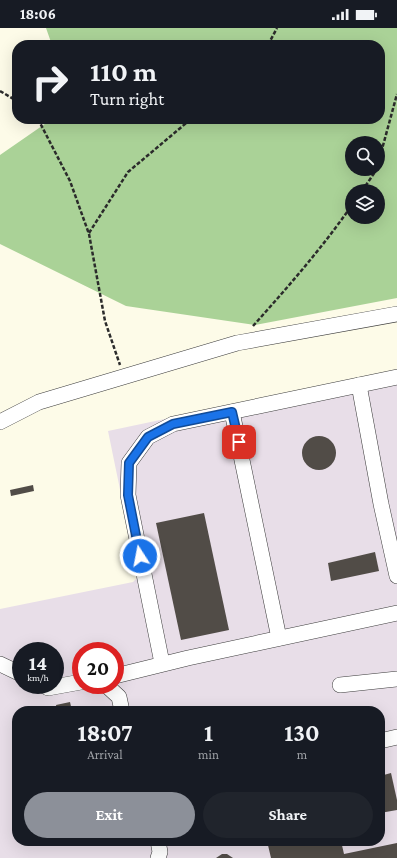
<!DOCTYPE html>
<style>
:root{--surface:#171b24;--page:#20242c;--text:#f1f3f6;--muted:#9ea1a6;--accent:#8c9099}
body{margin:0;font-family:"Crimson Pro",serif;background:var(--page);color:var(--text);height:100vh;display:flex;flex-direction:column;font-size:15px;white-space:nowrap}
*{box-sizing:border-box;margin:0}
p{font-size:13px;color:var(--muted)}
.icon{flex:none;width:22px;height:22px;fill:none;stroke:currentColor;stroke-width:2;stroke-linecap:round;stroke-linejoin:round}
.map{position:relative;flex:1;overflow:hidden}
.side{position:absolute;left:12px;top:678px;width:373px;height:140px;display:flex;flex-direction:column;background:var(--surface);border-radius:16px;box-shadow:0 4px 16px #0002}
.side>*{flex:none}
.top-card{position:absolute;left:12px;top:12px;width:373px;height:84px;border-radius:16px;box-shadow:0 4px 16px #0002;background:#171b24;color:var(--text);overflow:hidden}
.controls{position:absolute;left:345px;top:108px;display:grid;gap:8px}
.controls a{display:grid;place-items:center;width:40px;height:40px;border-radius:50%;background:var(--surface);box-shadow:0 4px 16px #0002;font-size:20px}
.speed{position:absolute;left:12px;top:614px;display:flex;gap:8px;font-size:20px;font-weight:700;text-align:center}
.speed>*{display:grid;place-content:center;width:52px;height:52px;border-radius:50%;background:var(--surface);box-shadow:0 4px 16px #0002;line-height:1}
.speed small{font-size:10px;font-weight:400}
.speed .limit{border:6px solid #d22;background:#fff;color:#111}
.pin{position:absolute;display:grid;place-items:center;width:34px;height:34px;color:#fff;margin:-17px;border-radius:8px;box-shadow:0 2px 6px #0006}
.me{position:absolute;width:44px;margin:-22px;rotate:349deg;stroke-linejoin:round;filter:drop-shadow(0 0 3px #0008)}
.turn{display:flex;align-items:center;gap:14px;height:84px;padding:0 12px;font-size:18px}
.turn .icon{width:52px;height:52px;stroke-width:2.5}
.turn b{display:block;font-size:28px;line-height:34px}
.eta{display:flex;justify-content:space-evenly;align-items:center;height:68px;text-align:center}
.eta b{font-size:24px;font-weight:700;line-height:28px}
.primary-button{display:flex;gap:8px;margin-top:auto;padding:8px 12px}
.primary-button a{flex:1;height:46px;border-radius:24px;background:var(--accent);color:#fff;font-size:16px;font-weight:700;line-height:46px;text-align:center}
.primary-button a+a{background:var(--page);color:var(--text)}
.status{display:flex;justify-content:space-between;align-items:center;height:28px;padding:0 20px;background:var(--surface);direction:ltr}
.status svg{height:11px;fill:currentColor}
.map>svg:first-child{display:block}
.industrial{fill:#e8dee8;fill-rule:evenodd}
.forest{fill:#aad297;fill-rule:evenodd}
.building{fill:#514c47}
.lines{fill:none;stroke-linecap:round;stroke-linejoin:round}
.minor-casing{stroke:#3c3c3c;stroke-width:16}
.path{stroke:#2b2b2b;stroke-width:2.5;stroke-dasharray:4 2;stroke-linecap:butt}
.minor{stroke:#fff;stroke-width:15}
.route-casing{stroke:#114b97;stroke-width:10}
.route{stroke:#1a73e8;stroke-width:7}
</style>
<div class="status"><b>18:06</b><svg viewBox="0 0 49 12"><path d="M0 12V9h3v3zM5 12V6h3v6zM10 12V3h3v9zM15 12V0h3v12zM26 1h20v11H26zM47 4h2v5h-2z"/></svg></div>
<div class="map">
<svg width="397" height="830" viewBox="0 0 397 830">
<rect width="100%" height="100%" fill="#fdfbe8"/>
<path class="industrial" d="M 397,342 L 397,830 L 0,830 L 0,581 L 133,554 L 138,549 L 108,403 ZM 21,623 L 55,623 L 55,657 L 21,657 ZM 81,623 L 115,623 L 115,657 L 81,657 ZM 17,683 L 380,683 L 380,813 L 17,813 Z"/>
<path class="forest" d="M 46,0 L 397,0 L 397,270 L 255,297 L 126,278 L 0,216 L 0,127 L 52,91 L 380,91 L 380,17 L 52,17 ZM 352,115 L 378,115 L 378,141 L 352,141 ZM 352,163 L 378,163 L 378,189 L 352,189 Z"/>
<g class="building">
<circle cx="319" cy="425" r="17"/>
<path d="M 33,457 L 34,463 L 11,468 L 10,462 Z"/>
<path d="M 204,485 L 229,602 L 181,612 L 156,495 Z"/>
<path d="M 375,524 L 379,543 L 331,553 L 328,535 Z"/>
<path d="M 70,674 L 72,683 L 57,683 L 56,677 Z"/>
<path d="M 391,745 L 397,772 L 397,782 L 380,785 L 380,748 Z"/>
<path d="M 267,813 L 341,813 L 344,826 L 397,815 L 397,830 L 271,830 Z"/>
<path d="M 222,826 L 227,826 L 233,830 L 216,830 Z"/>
</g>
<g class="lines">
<defs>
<g id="minor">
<path d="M 359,357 L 381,476 L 397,548"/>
<path d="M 232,384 L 279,610"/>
<path d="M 0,394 L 39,374 L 237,315 L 397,286"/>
<path d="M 162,635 L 128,467 L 129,435 L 148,409 L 173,396 L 397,349"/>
<path d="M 0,636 L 21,646"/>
<path d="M 115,648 L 188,630 L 397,585"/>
<path d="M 43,657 L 48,660 L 81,654"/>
<path d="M 106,657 L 119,669 L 122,683"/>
<path d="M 340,657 L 397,651"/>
<path d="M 380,713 L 397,709"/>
<path d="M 158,813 L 160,824 L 158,830"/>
</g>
</defs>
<use href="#minor" class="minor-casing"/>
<g class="path">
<path d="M 268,17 L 277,0"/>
<path d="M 0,63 L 17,73"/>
<path d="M 38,91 L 70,153 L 89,206 L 105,293 L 120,337"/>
<path d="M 378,136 L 397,66"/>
<path d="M 362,163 L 377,141"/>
<path d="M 89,205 L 128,144 L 191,91"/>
<path d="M 253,298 C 288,259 322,220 352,177"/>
</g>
<use href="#minor" class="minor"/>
</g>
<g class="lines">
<defs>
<path id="route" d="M 140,528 L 128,467 L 129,435 L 148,409 L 173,396 L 232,384 L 239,414"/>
</defs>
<use href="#route" class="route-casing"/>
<use href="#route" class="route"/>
</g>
</svg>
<div class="controls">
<a><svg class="icon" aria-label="search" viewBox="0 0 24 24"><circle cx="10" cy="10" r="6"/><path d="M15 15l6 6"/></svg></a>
<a><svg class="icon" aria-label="layers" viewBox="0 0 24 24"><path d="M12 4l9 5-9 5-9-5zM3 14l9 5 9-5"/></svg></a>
</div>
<div class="speed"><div>14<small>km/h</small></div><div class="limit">20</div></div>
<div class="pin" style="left:239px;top:414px;background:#d93025"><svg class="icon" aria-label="arrive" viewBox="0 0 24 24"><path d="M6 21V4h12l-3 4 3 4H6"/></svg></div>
<svg class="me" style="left:140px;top:528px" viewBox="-20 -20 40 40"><circle r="17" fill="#1a73e8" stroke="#fff" stroke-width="3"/><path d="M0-11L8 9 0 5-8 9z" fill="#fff"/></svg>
<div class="top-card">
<div class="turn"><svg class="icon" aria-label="right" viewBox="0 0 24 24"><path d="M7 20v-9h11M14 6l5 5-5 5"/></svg><div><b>110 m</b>Turn right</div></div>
</div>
<section class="side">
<div class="eta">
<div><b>18:07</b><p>Arrival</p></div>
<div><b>1</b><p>min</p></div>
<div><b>130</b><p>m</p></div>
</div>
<div class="primary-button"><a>Exit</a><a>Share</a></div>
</section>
</div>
